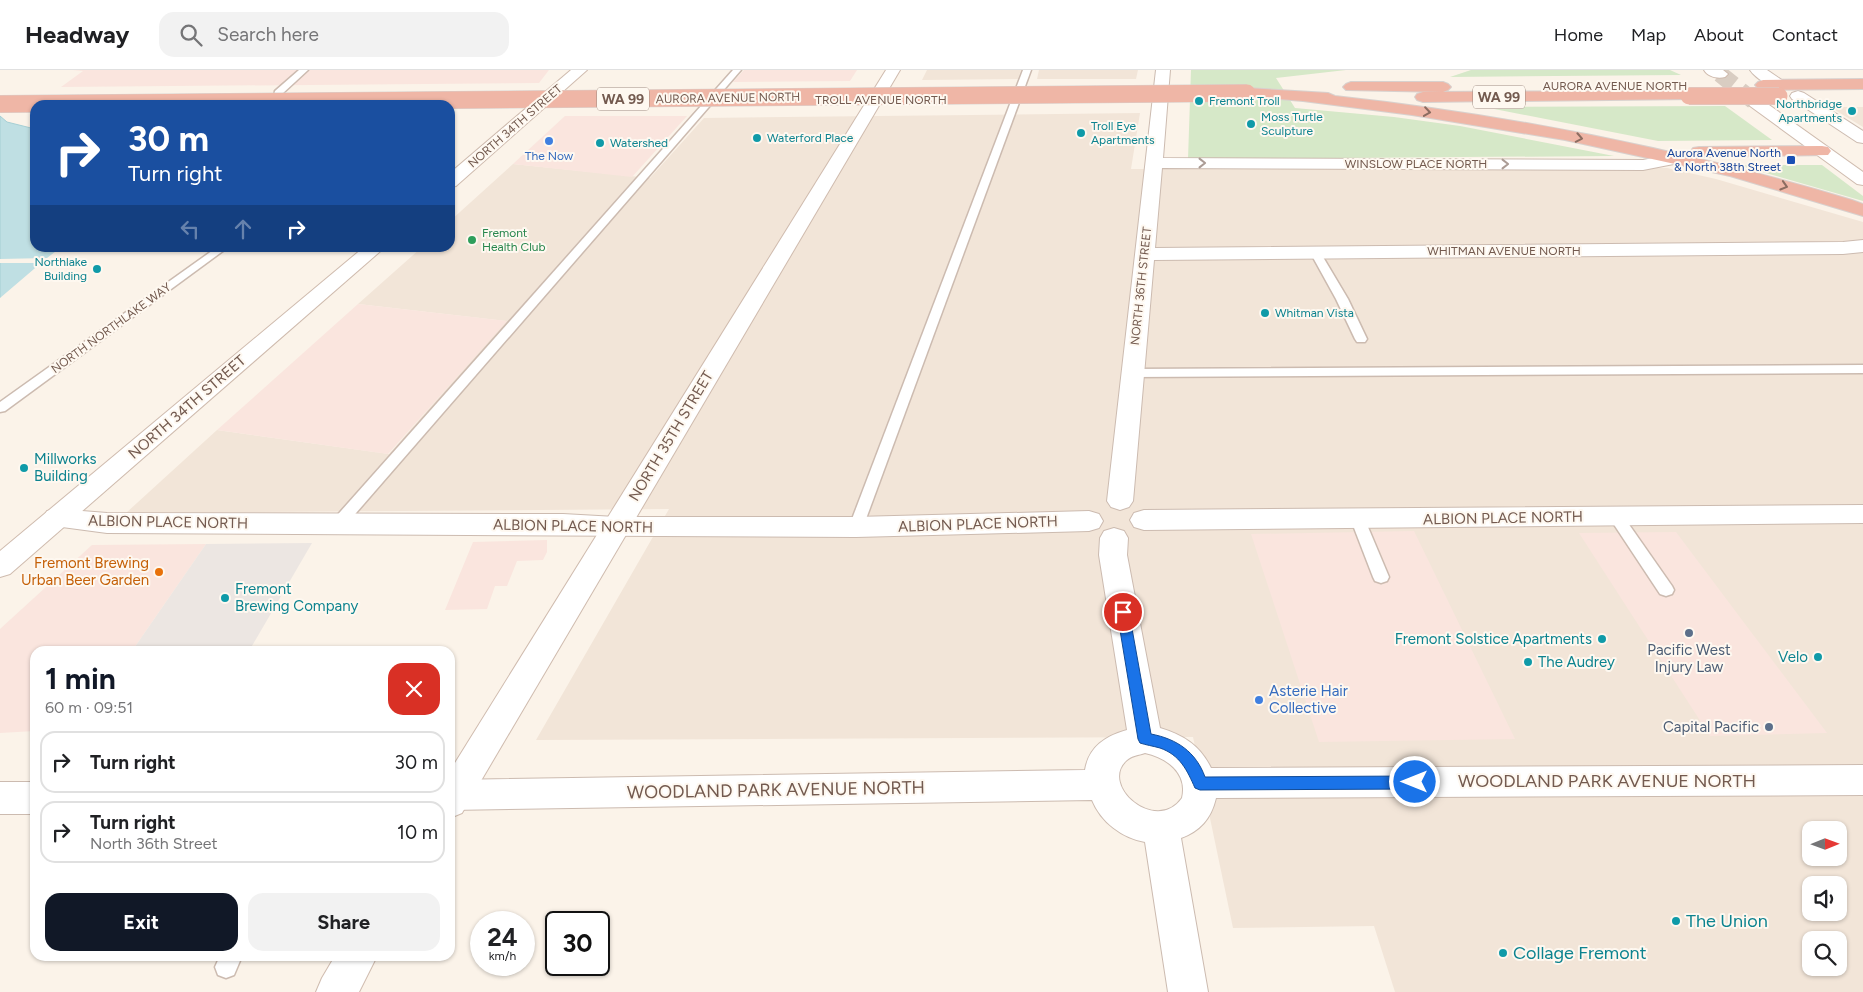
<!DOCTYPE html>
<meta charset="utf-8">
<style>
:root{--surface:#fff;--page:#f2f2f2;--text:#202124;--muted:#757577;--line:#e0e0e0;--accent:#111827}
body{margin:0;font-family:Figtree,sans-serif;background:var(--page);color:var(--text);height:100vh;display:flex;flex-direction:column;font-size:19px;white-space:nowrap}
*{box-sizing:border-box;margin:0}
p{font-size:16px;color:var(--muted)}
.icon{flex:none;width:28px;height:28px;fill:none;stroke:currentColor;stroke-width:2;stroke-linecap:round;stroke-linejoin:round}
.map{position:relative;flex:1;overflow:hidden}
.details{position:absolute;left:30px;top:576px;width:425px;height:315px;display:flex;flex-direction:column;background:var(--surface);border-radius:15px;box-shadow:0 1px 4px #0004}
.details>*{flex:none}
.banner{position:absolute;left:30px;top:30px;width:425px;height:152px;border-radius:15px;box-shadow:0 1px 4px #0004;background:#1a4fa0;color:#fff;overflow:hidden}
.needle{width:32px;rotate:89deg}
.controls{position:absolute;left:1802px;top:751px;display:grid;gap:10px}
.controls a{display:grid;place-items:center;width:45px;height:45px;border-radius:10px;background:var(--surface);box-shadow:0 1px 4px #0004;font-size:25px}
.speed{position:absolute;left:470px;top:841px;display:flex;gap:10px;font-size:25px;font-weight:700;text-align:center}
.speed>*{display:grid;place-content:center;width:65px;height:65px;border-radius:50%;background:var(--surface);box-shadow:0 1px 4px #0004;line-height:1}
.speed small{font-size:12px;font-weight:400}
.speed .limit{border:2px solid #111;border-radius:8px;background:#fff;color:#111}
.pin{position:absolute;display:grid;place-items:center;width:42px;height:42px;color:#fff;margin:-21px;border:2px solid #fff;border-radius:50%;box-shadow:0 1px 5px #0007}
.me{position:absolute;width:55px;margin:-28px;rotate:270deg;stroke-linejoin:round;filter:drop-shadow(0 0 4px #0008)}
.turn{display:flex;align-items:center;gap:18px;height:105px;padding:0 15px;font-size:22px}
.turn .icon{width:65px;height:65px;stroke-width:2.5}
.turn b{display:block;font-size:35px;line-height:42px}
.lanes{display:flex;align-items:center;height:48px;padding:0 15px;background:#0003;justify-content:center;gap:25px;direction:ltr}
.lanes .off{opacity:.35}
.round{display:grid;place-items:center;flex:none;width:52px;height:52px;border-radius:15px;background:var(--page)}
.overview{display:flex;align-items:center;justify-content:space-between;height:85px;padding:0 15px}
h1{font-size:30px;font-weight:700;line-height:38px;color:var(--accent)}
.action{display:flex;gap:10px;margin-top:auto;padding:10px 15px}
.action a{flex:1;height:58px;border-radius:15px;background:var(--accent);color:#fff;font-size:20px;font-weight:700;line-height:58px;text-align:center}
.action a+a{background:var(--page);color:var(--text)}
ul{padding:0;list-style:none}
li{display:flex;align-items:center;gap:15px;height:62px;margin:0 10px 8px;padding:0 5px;border:2px solid var(--line);border-radius:15px}
li div{flex:1}
li b{display:block;font-size:19px}
li em{font-style:normal}
header{display:flex;align-items:center;gap:30px;box-sizing:border-box;height:70px;padding:0 25px;background:var(--surface);border-bottom:1px solid var(--line)}
header strong{font-size:24px}
nav{display:flex;gap:28px;margin-inline-start:auto;font-size:18px}
.search{width:350px;height:45px;background:var(--page);display:flex;align-items:center;gap:12px;box-sizing:border-box;padding:0 18px;border-radius:15px;color:var(--muted);font-size:19px}
.map>svg:first-child{display:block}
.residential{fill:#f2e5d8;fill-rule:evenodd}
.commercial{fill:#fae5de}
.industrial{fill:#ece6e2}
.green{fill:#d6e8c8}
.water{fill:#bfdfe3;stroke:#a6cfd4}
.pier{fill:#fbf3e9}
.lines{fill:none;stroke-linecap:round;stroke-linejoin:round}
.secondary-tunnel{stroke:#d9cdc2;stroke-width:17;stroke-dasharray:17 9;stroke-linecap:butt}
.lane-casing{stroke:#ccbbb0;stroke-width:3}
.street-casing{stroke:#ccbbb0;stroke-width:2}
.secondary-casing{stroke:#cfbbae;stroke-width:2}
.highway-casing{stroke:#d8d1ce;stroke-width:2}
.lane{fill:#fff;fill-rule:evenodd}
.street{fill:#fff;fill-rule:evenodd}
.secondary{fill:#fff;fill-rule:evenodd}
.highway{fill:#efb6a6;fill-rule:evenodd}
.highway-bridge-casing{stroke:#d8d1ce;stroke-width:18;stroke-linecap:butt}
.highway-bridge{stroke:#efb6a6;stroke-width:17}
.oneway{stroke:#8c6c60}
.oneway2{stroke:#ab9c95}
.route{fill:#1a73e8;stroke:#114b97}
.culture-dot{fill:#0f9aa8;stroke:#fef8f0;stroke-width:2}
.shop-dot{fill:#3f7fe0;stroke:#fef8f0;stroke-width:2}
.transit-dot{fill:#1a4fb4;stroke:#fef8f0;stroke-width:2}
.leisure-dot{fill:#2e9e5b;stroke:#fef8f0;stroke-width:2}
.food-dot{fill:#e8710a;stroke:#fef8f0;stroke-width:2}
.service-dot{fill:#5c6f8a;stroke:#fef8f0;stroke-width:2}
.labels{text-anchor:middle;stroke-width:4;stroke-linejoin:round;paint-order:stroke}
.far-street-label{font-size:12px;fill:#735a4f;stroke:#fef8f0}
.far-culture-label{font-size:12px;fill:#0d838f;stroke:#fef8f0;text-anchor:start}
.far-transit-label{font-size:12px;fill:#164399;stroke:#fef8f0;text-anchor:end}
.far-shop-label{font-size:12px;fill:#366cbe;stroke:#fef8f0}
.far-leisure-label{font-size:12px;fill:#27864d;stroke:#fef8f0;text-anchor:start}
.shield{fill:#fef8f0;stroke:#9d897f;stroke-width:1}
.shield-label{font-size:14px;font-weight:bold;fill:#735a4f}
.street-label{font-size:15px;fill:#735a4f;stroke:#fef8f0}
.culture-label{font-size:15px;fill:#0d838f;stroke:#fef8f0;text-anchor:start}
.food-label{font-size:15px;fill:#c56008;stroke:#fef8f0;text-anchor:end}
.service-label{font-size:15px;fill:#4e5e75;stroke:#fef8f0}
.shop-label{font-size:15px;fill:#366cbe;stroke:#fef8f0;text-anchor:start}
.near-street-label{font-size:18px;fill:#735a4f;stroke:#fef8f0}
.near-culture-label{font-size:18px;fill:#0d838f;stroke:#fef8f0;text-anchor:start}
</style>
<header>
<strong>Headway</strong>
<div class="search"><svg class="icon" aria-label="search" viewBox="0 0 24 24"><circle cx="10" cy="10" r="6"/><path d="M15 15l6 6"/></svg>Search here</div>
<nav><a>Home</a><a>Map</a><a>About</a><a>Contact</a></nav>
</header>
<div class="map">
<svg width="1863" height="922" viewBox="0 0 1863 922">
<rect width="100%" height="100%" fill="#fbf3e9"/>
<g class="residential">
<path d="M 927,0 L 1021,0 L 1018,9 L 922,10 Z"/>
<path d="M 1039,0 L 1138,0 L 1136,9 L 1037,9 Z"/>
<path d="M 1830,37 L 1863,37 L 1863,57 Z"/>
<path d="M 1140,43 L 1131,99 L 1667,98 L 1716,109 L 1863,152 L 1863,922 L 1395,922 L 1374,856 L 1233,858 L 1193,667 L 536,670 L 669,439 L 126,443 L 217,360 L 389,384 L 506,251 L 358,234 L 421,178 L 450,178 L 450,151 L 513,94 L 650,108 L 704,48 ZM 1811,760 L 1839,760 L 1839,788 L 1811,788 ZM 1811,815 L 1839,815 L 1839,842 L 1811,842 ZM 1811,870 L 1839,870 L 1839,898 L 1811,898 Z"/>
</g>
<g class="commercial">
<path d="M 73,0 L 549,0 L 539,13 L 61,17 L 83,1 Z"/>
<path d="M 744,0 L 857,0 L 850,11 L 733,12 Z"/>
<path d="M 565,46 L 687,46 L 632,107 L 513,94 Z"/>
<path d="M 358,234 L 507,251 L 388,384 L 217,360 Z"/>
<path d="M 1414,461 L 1515,669 L 1319,672 L 1251,464 Z"/>
<path d="M 1676,462 L 1827,663 L 1710,666 L 1579,463 Z"/>
<path d="M 547,470 L 547,482 L 543,490 L 517,491 L 507,516 L 495,516 L 487,539 L 445,540 L 473,472 Z"/>
<path d="M 206,474 L 132,581 L 35,581 L 35,661 L 0,663 L 0,559 L 92,475 Z"/>
</g>
<path class="industrial" d="M 312,473 L 249,581 L 132,581 L 206,474 Z"/>
<g class="green">
<path d="M 1191,0 L 1346,0 L 1276,8 L 1295,38 L 1394,47 L 1460,56 L 1614,86 L 1188,89 Z"/>
<path d="M 1471,0 L 1670,0 L 1681,5 L 1450,7 Z"/>
<path d="M 1725,36 L 1772,70 L 1658,71 L 1484,37 Z"/>
<path d="M 1738,95 L 1822,95 L 1863,126 L 1863,131 Z"/>
</g>
<path class="water" d="M 0,46 L 7,52 L 35,59 L 35,178 L 144,178 L 0,279 Z"/>
<path class="pier" d="M 60,178 L 146,178 L 0,281 L 0,228 L 41,193 L 0,193 L 0,189 L 47,188 Z"/>
<g class="lines">
<path class="secondary-tunnel" d="M 1720,4 L 1756,33"/>
<defs>
<g id="lane">
<path d="M 299,0 L 308,0 L 282,24 L 281,29 L 287,35 L 278,35 L 273,30 L 275,21 Z"/>
<path d="M 733,0 L 741,0 L 343,458 L 338,459 L 333,458 L 331,454 L 333,450 Z"/>
<path d="M 1023,0 L 1031,0 L 863,457 L 861,461 L 856,462 L 851,461 L 849,457 Z"/>
<path d="M 216,178 L 227,178 L 5,341 L 0,342 L 0,332 Z"/>
<path d="M 1315,179 L 1320,182 L 1348,229 L 1367,269 L 1365,272 L 1357,272 L 1355,269 L 1336,229 L 1310,182 Z"/>
<path d="M 1863,295 L 1863,303 L 1132,307 L 1126,303 L 1132,299 Z"/>
<path d="M 1616,442 L 1621,443 L 1672,516 L 1674,520 L 1672,524 L 1666,526 L 1660,524 L 1609,447 L 1611,443 Z"/>
<path d="M 1358,445 L 1363,446 L 1365,450 L 1389,507 L 1387,511 L 1381,513 L 1375,511 L 1373,507 L 1351,450 L 1353,446 Z"/>
<path d="M 220,886 L 242,886 L 234,905 L 226,908 L 218,905 L 215,897 Z"/>
</g>
<g id="street">
<path d="M 1156,0 L 1170,0 L 1163,88 L 1643,90 L 1678,83 L 1684,84 L 1687,88 L 1684,92 L 1643,100 L 1162,98 L 1155,178 L 1843,172 L 1863,170 L 1863,182 L 1843,184 L 1154,190 L 1133,431 L 1129,437 L 1120,440 L 1111,437 L 1107,431 Z"/>
<path d="M 1750,0 L 1767,0 L 1789,15 L 1786,18 C 1775,21 1756,9 1750,0 Z"/>
<path d="M 1798,21 L 1804,23 L 1863,61 L 1863,73 L 1857,72 L 1792,29 L 1790,26 L 1792,23 Z"/>
<path d="M 1863,435 L 1863,453 L 1144,460 L 1134,457 L 1130,450 L 1134,443 L 1144,440 Z"/>
<path d="M 57,439 L 107,443 L 563,444 L 616,447 L 856,447 L 1089,441 L 1099,444 L 1103,451 L 1099,458 L 1089,461 L 856,467 L 107,463 L 47,455 L 43,448 L 47,441 Z"/>
<path d="M 1114,458 L 1124,461 L 1128,468 L 1127,485 L 1160,658 C 1183,665 1200,675 1211,698 L 1863,695 L 1863,725 L 1216,728 C 1211,749 1200,761 1181,768 L 1208,922 L 1168,922 L 1145,772 C 1122,768 1101,752 1092,730 L 450,740 L 450,710 L 1085,700 C 1089,676 1106,666 1127,660 L 1099,485 L 1100,468 L 1104,461 ZM 1145,683 C 1167,688 1188,703 1182,728 C 1156,765 1098,715 1127,690 C 1131,686 1139,685 1145,683 Z"/>
<rect x="0" y="712" width="35" height="32"/>
</g>
<g id="secondary">
<path d="M 571,0 L 587,0 L 456,116 L 450,117 L 450,103 Z"/>
<path d="M 886,0 L 900,0 L 462,743 L 450,748 L 450,701 Z"/>
<path d="M 1704,0 L 1723,0 L 1728,4 L 1725,7 C 1718,9 1708,7 1704,0 Z"/>
<path d="M 1756,28 L 1762,30 L 1863,102 L 1863,115 L 1857,114 L 1750,36 L 1748,33 L 1750,30 Z"/>
<path d="M 363,178 L 384,178 L 10,504 L 0,507 L 0,481 Z"/>
<path d="M 335,886 L 377,886 L 359,922 L 316,922 L 322,908 Z"/>
</g>
<g id="highway">
<path d="M 1863,9 L 1863,19 L 1763,20 L 1758,18 L 1755,15 L 1758,12 L 1763,10 Z"/>
<path d="M 1351,12 L 1443,12 L 1448,14 L 1451,17 L 1448,20 L 1443,22 L 1346,20 L 1343,17 L 1346,14 Z"/>
<path d="M 1247,18 L 1328,23 L 1335,26 C 1510,45 1683,79 1852,130 L 1863,134 L 1863,146 L 1730,106 L 1565,70 L 1412,45 L 1303,31 L 1241,26 L 1239,23 L 1241,20 Z"/>
<path d="M 1689,21 L 1695,23 L 1697,26 L 1695,29 L 1423,32 L 1417,30 L 1415,27 L 1417,24 L 1423,22 Z"/>
<path d="M 1822,76 L 1828,77 L 1831,81 L 1828,85 L 1699,87 L 1693,86 L 1690,82 L 1693,78 L 1699,77 Z"/>
</g>
</defs>
<use href="#lane" class="lane-casing"/>
<use href="#street" class="street-casing"/>
<use href="#secondary" class="secondary-casing"/>
<use href="#highway" class="highway-casing"/>
<use href="#lane" class="lane"/>
<use href="#street" class="street"/>
<use href="#secondary" class="secondary"/>
<use href="#highway" class="highway"/>
<defs>
<g id="highway-bridge">
<path d="M 1689,26 L 1779,26"/>
<path d="M 0,34 L 1247,23"/>
</g>
</defs>
<use href="#highway-bridge" class="highway-bridge-casing"/>
<use href="#highway-bridge" class="highway-bridge"/>
</g>
<defs><path id="oneway-chevron" d="M-2-3.5L2.5 0L-2 3.5" fill="none" stroke-width="1.6" stroke-linecap="round" stroke-linejoin="round" transform="scale(1.25)"/></defs>
<g class="oneway">
<use href="#oneway-chevron" transform="translate(1427 42) rotate(8)"/>
<use href="#oneway-chevron" transform="translate(1579 68) rotate(11)"/>
<use href="#oneway-chevron" transform="translate(1784 116) rotate(17)"/>
</g>
<g class="oneway2">
<use href="#oneway-chevron" transform="translate(1202 93)"/>
<use href="#oneway-chevron" transform="translate(1505 94)"/>
</g>
<path class="route" d="M 1123,538 L 1128,539 L 1129,542 L 1151,664 C 1177,669 1196,682 1205,707 L 1415,706 L 1420,708 L 1422,712 L 1420,717 L 1415,719 L 1200,720 L 1195,718 C 1187,700 1180,685 1160,678 C 1153,676 1146,675 1140,673 L 1138,669 L 1117,542 L 1119,539 Z"/>
<g class="culture-dot">
<circle cx="1199" cy="31" r="5"/>
<circle cx="1852" cy="41" r="5"/>
<circle cx="1251" cy="54" r="5"/>
<circle cx="1081" cy="63" r="5"/>
<circle cx="757" cy="68" r="5"/>
<circle cx="600" cy="73" r="5"/>
<circle cx="97" cy="199" r="5"/>
<circle cx="1265" cy="243" r="5"/>
<circle cx="24" cy="398" r="5"/>
<circle cx="225" cy="528" r="5"/>
<circle cx="1602" cy="569" r="5"/>
<circle cx="1818" cy="587" r="5"/>
<circle cx="1528" cy="592" r="5"/>
<circle cx="1676" cy="851" r="5"/>
<circle cx="1503" cy="883" r="5"/>
</g>
<g class="shop-dot">
<circle cx="549" cy="71" r="5"/>
<circle cx="1259" cy="630" r="5"/>
</g>
<rect class="transit-dot" x="1786" y="85" width="10" height="10" rx="2.5"/>
<circle class="leisure-dot" cx="472" cy="170" r="5"/>
<circle class="food-dot" cx="159" cy="502" r="5"/>
<g class="service-dot">
<circle cx="1689" cy="563" r="5"/>
<circle cx="1769" cy="657" r="5"/>
</g>
<g class="labels">
<g class="far-street-label">
<text x="1615" y="20">AURORA AVENUE NORTH</text>
<text transform="translate(728 28) rotate(-1)" y="4">AURORA AVENUE NORTH</text>
<text x="881" y="34">TROLL AVENUE NORTH</text>
<text transform="translate(515 56) rotate(-41)" y="4">NORTH 34TH STREET</text>
<text x="1416" y="98">WINSLOW PLACE NORTH</text>
<text x="1504" y="185">WHITMAN AVENUE NORTH</text>
<text transform="translate(1141 216) rotate(-84)" y="4">NORTH 36TH STREET</text>
<text transform="translate(111 258) rotate(-36)" y="4">NORTH NORTHLAKE WAY</text>
</g>
<g class="far-culture-label">
<text x="1209" y="35">Fremont Troll</text>
<text x="1842" y="38" text-anchor="end">Northbridge<tspan x="1842" dy="14">Apartments</tspan></text>
<text x="1261" y="51">Moss Turtle<tspan x="1261" dy="14">Sculpture</tspan></text>
<text x="1091" y="60">Troll Eye<tspan x="1091" dy="14">Apartments</tspan></text>
<text x="767" y="72">Waterford Place</text>
<text x="610" y="77">Watershed</text>
<text x="87" y="196" text-anchor="end">Northlake<tspan x="87" dy="14">Building</tspan></text>
<text x="1275" y="247">Whitman Vista</text>
</g>
<g class="far-transit-label">
<text x="1781" y="87">Aurora Avenue North<tspan x="1781" dy="14">&amp; North 38th Street</tspan></text>
</g>
<g class="far-shop-label">
<text x="549" y="90">The Now</text>
</g>
<g class="far-leisure-label">
<text x="482" y="167">Fremont<tspan x="482" dy="14">Health Club</tspan></text>
</g>
<g class="shield">
<rect x="1473" y="15.5" width="52" height="23" rx="4"/>
<rect x="597" y="17.5" width="52" height="23" rx="4"/>
</g>
<g class="shield-label">
<text x="1499" y="32">WA 99</text>
<text x="623" y="34">WA 99</text>
</g>
<g class="street-label">
<text transform="translate(187 337) rotate(-41)" y="5">NORTH 34TH STREET</text>
<text transform="translate(671 366) rotate(-59)" y="5">NORTH 35TH STREET</text>
<text transform="translate(1503 448) rotate(-1)" y="5">ALBION PLACE NORTH</text>
<text transform="translate(168 452) rotate(1)" y="5">ALBION PLACE NORTH</text>
<text transform="translate(978 454) rotate(-2)" y="5">ALBION PLACE NORTH</text>
<text transform="translate(573 456) rotate(1)" y="5">ALBION PLACE NORTH</text>
</g>
<g class="culture-label">
<text x="34" y="394">Millworks<tspan x="34" dy="17">Building</tspan></text>
<text x="235" y="524">Fremont<tspan x="235" dy="17">Brewing Company</tspan></text>
<text x="1592" y="574" text-anchor="end">Fremont Solstice Apartments</text>
<text x="1808" y="592" text-anchor="end">Velo</text>
<text x="1538" y="597">The Audrey</text>
</g>
<g class="food-label">
<text x="149" y="498">Fremont Brewing<tspan x="149" dy="17">Urban Beer Garden</tspan></text>
</g>
<g class="service-label">
<text x="1689" y="585">Pacific West<tspan x="1689" dy="17">Injury Law</tspan></text>
<text x="1759" y="662" text-anchor="end">Capital Pacific</text>
</g>
<g class="shop-label">
<text x="1269" y="626">Asterie Hair<tspan x="1269" dy="17">Collective</tspan></text>
</g>
<g class="near-street-label">
<text x="1607" y="717">WOODLAND PARK AVENUE NORTH</text>
<text transform="translate(776 720) rotate(-1)" y="6">WOODLAND PARK AVENUE NORTH</text>
</g>
<g class="near-culture-label">
<text x="1686" y="857">The Union</text>
<text x="1513" y="889">Collage Fremont</text>
</g>
</g>
</svg>
<div class="controls">
<a><svg class="needle" viewBox="-14 -14 28 28"><path d="M0-13l5 13h-10z" fill="#e53935"/><path d="M0 13l5-13h-10z" fill="#757577"/></svg></a>
<a><svg class="icon" aria-label="sound" viewBox="0 0 24 24"><path d="M4 9h4l5-4v14l-5-4H4zM17 9q2 3 0 6"/></svg></a>
<a><svg class="icon" aria-label="search" viewBox="0 0 24 24"><circle cx="10" cy="10" r="6"/><path d="M15 15l6 6"/></svg></a>
</div>
<div class="speed"><div>24<small>km/h</small></div><div class="limit">30</div></div>
<div class="pin" style="left:1123px;top:542px;background:#d93025"><svg class="icon" aria-label="arrive" viewBox="0 0 24 24"><path d="M6 21V4h12l-3 4 3 4H6"/></svg></div>
<svg class="me" style="left:1415px;top:712px" viewBox="-20 -20 40 40"><circle r="17" fill="#1a73e8" stroke="#fff" stroke-width="3"/><path d="M0-11L8 9 0 5-8 9z" fill="#fff"/></svg>
<div class="banner">
<div class="turn"><svg class="icon" aria-label="right" viewBox="0 0 24 24"><path d="M7 20v-9h11M14 6l5 5-5 5"/></svg><div><b>30 m</b>Turn right</div></div>
<div class="lanes"><svg class="icon off" aria-label="left" viewBox="0 0 24 24"><path d="M17 20v-9H6M10 6l-5 5 5 5"/></svg><svg class="icon off" aria-label="ahead" viewBox="0 0 24 24"><path d="M12 20V5M6 11l6-6 6 6"/></svg><svg class="icon" aria-label="right" viewBox="0 0 24 24"><path d="M7 20v-9h11M14 6l5 5-5 5"/></svg></div>
</div>
<section class="details">
<div class="overview"><div><h1>1 min</h1><p>60 m · 09:51</p></div><a class="round" style="background:#d93025;color:#fff"><svg class="icon" aria-label="close" viewBox="0 0 24 24"><path d="M6 6l12 12M18 6L6 18"/></svg></a></div>
<ul>
<li><svg class="icon" aria-label="right" viewBox="0 0 24 24"><path d="M7 20v-9h11M14 6l5 5-5 5"/></svg><div><b>Turn right</b></div><em>30 m</em></li>
<li><svg class="icon" aria-label="right" viewBox="0 0 24 24"><path d="M7 20v-9h11M14 6l5 5-5 5"/></svg><div><b>Turn right</b><p>North 36th Street</p></div><em>10 m</em></li>
</ul>
<div class="action"><a>Exit</a><a>Share</a></div>
</section>
</div>
